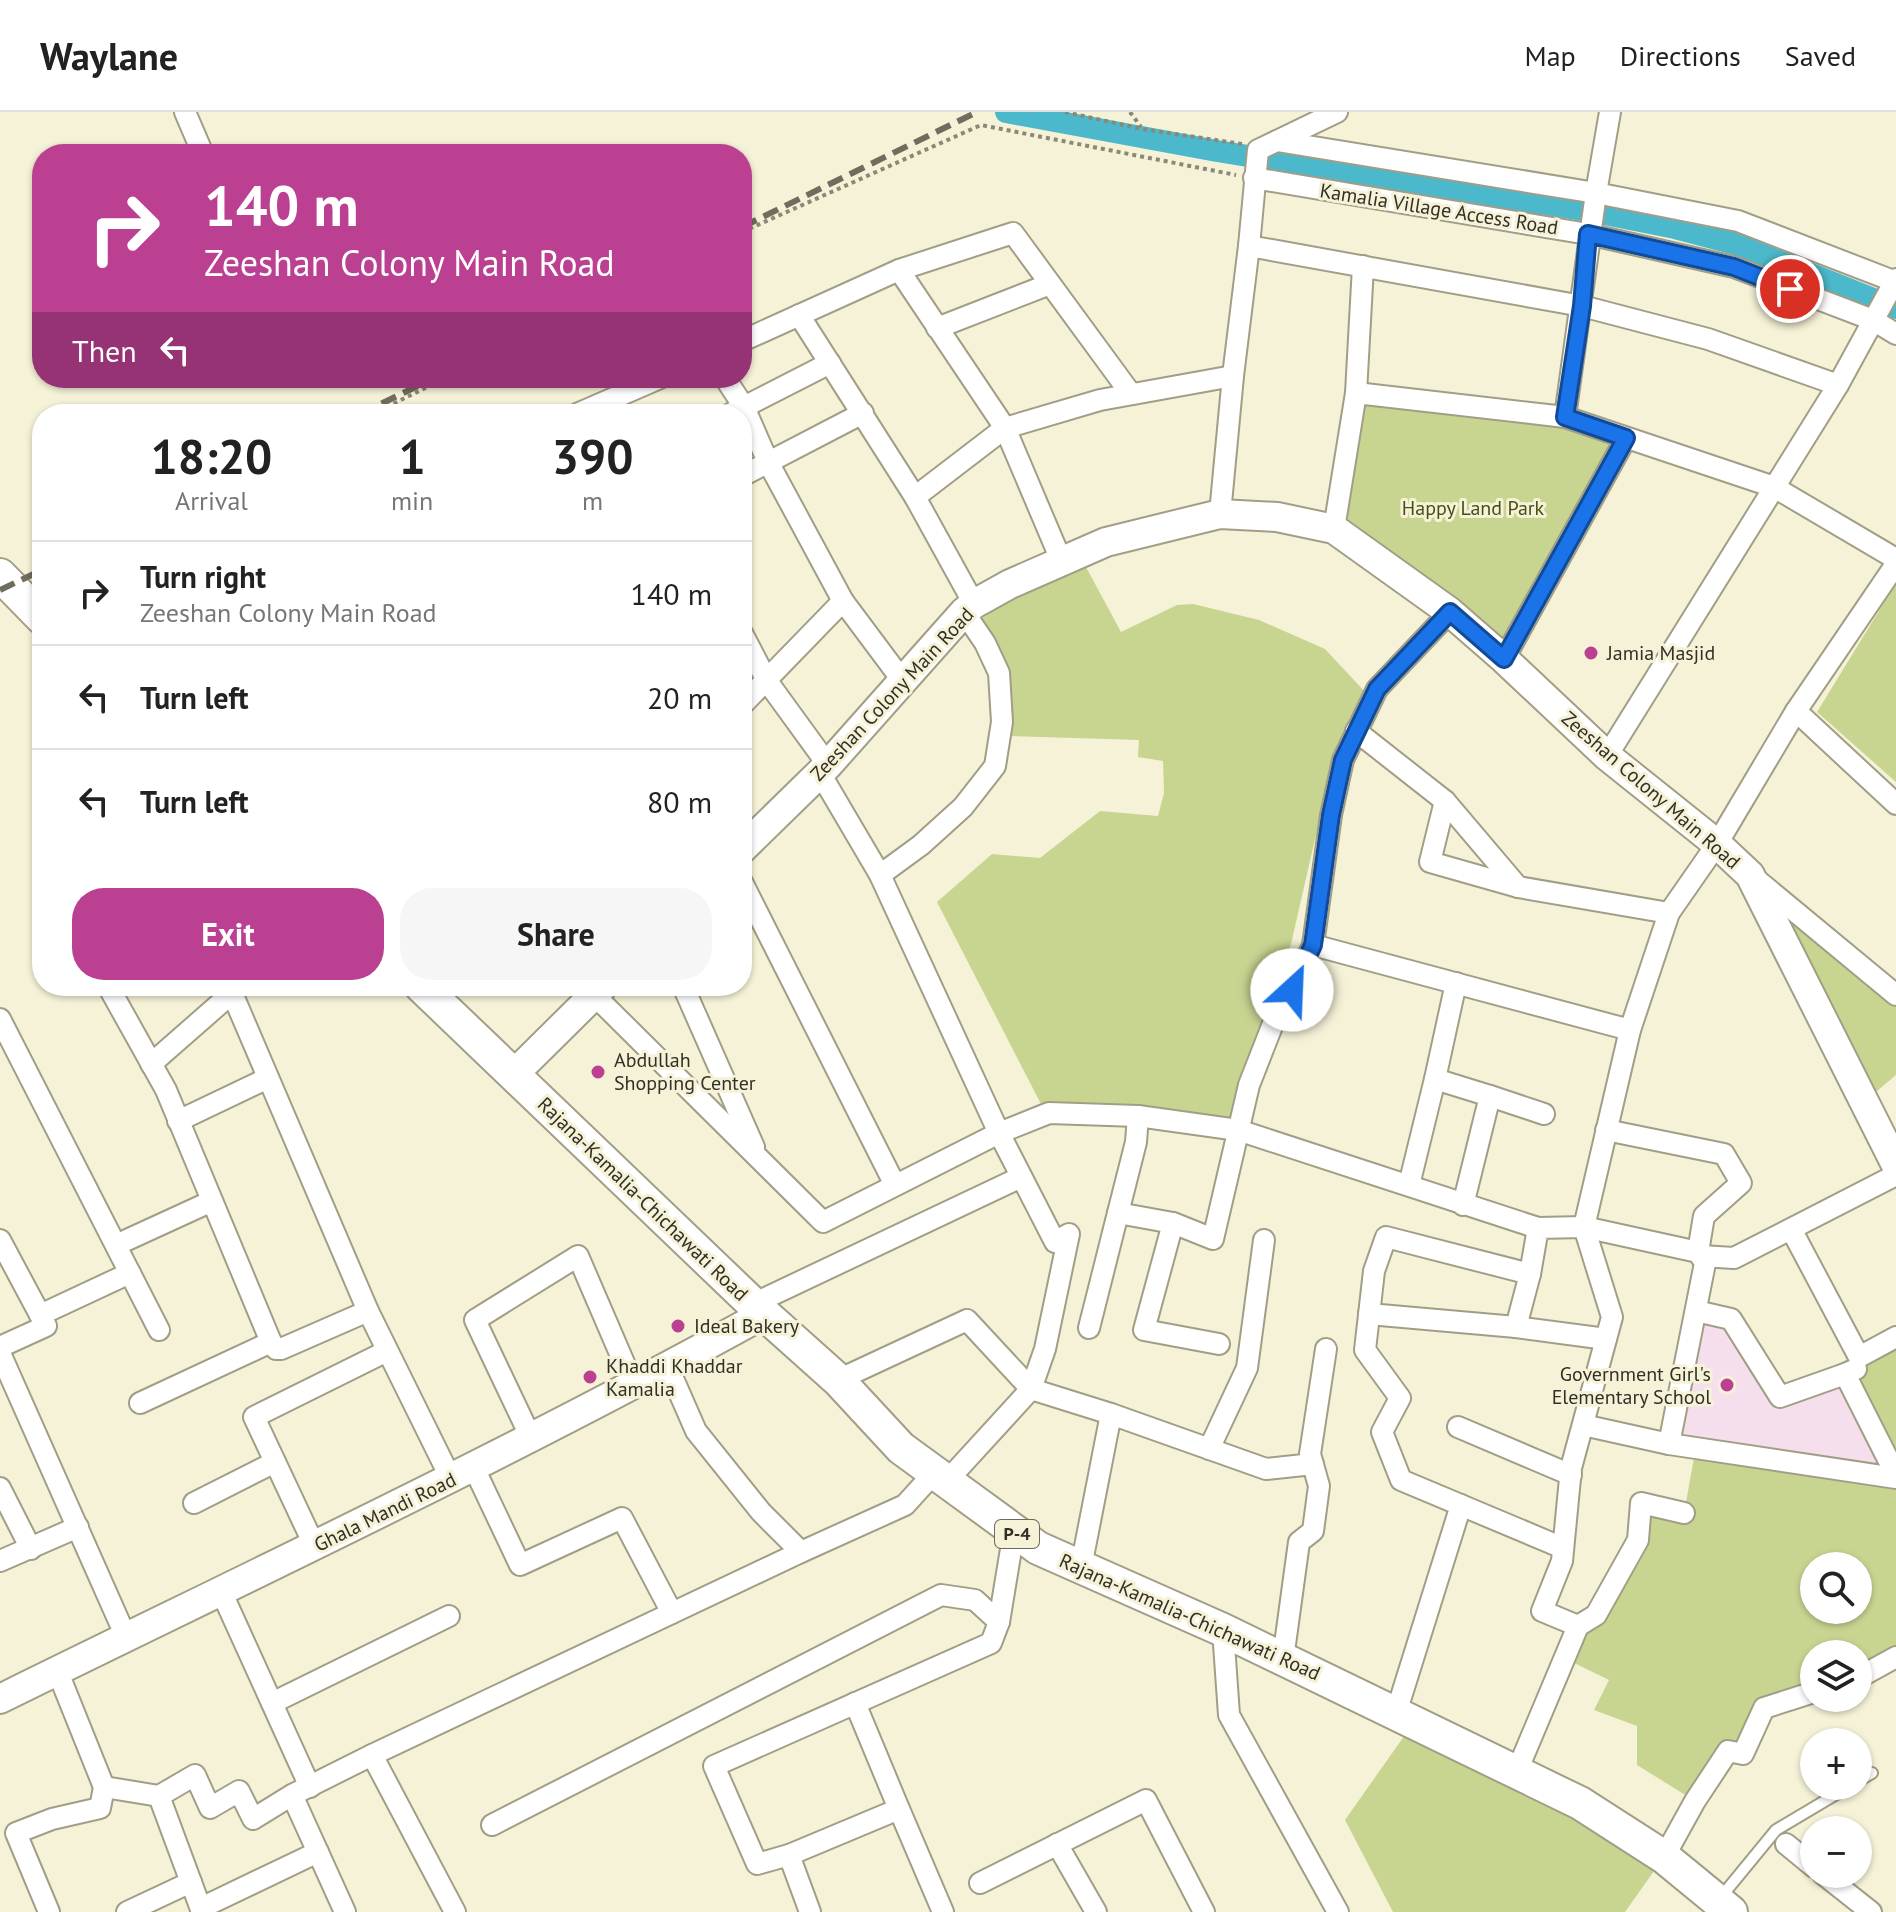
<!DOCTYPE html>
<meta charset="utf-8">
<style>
:root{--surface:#fff;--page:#f6f6f6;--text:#222;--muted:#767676;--line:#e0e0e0;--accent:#bb4092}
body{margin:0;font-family:"PT Sans",sans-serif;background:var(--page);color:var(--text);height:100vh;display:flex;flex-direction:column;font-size:30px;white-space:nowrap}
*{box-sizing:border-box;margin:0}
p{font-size:26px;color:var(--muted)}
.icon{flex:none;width:44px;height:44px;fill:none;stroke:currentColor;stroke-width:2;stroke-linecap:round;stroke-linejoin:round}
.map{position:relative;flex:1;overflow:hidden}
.details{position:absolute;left:32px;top:292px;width:720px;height:592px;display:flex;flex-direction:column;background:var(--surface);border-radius:32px;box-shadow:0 2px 6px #0004}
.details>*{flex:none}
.guide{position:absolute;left:32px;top:32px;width:720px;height:244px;border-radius:32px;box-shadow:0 2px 6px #0004;background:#bb4092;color:#fff;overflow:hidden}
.controls{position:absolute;left:1800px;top:1440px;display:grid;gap:16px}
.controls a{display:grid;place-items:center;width:72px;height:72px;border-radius:50%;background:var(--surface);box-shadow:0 2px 6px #0004;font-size:40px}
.pin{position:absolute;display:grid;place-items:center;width:68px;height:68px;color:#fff;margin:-34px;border:4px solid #fff;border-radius:50%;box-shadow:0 2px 8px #0007}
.me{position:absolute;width:88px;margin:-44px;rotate:25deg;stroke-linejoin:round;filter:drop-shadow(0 0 6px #0008)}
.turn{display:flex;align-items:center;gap:28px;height:168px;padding:0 40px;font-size:36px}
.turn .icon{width:104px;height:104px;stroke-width:2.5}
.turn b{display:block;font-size:56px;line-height:68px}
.then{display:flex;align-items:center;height:76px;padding:0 40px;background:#0003;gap:16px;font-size:30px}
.eta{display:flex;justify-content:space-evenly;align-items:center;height:136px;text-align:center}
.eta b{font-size:48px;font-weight:600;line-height:56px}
.action{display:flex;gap:16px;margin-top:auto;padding:16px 40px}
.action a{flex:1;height:92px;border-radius:32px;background:var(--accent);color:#fff;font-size:32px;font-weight:600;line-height:92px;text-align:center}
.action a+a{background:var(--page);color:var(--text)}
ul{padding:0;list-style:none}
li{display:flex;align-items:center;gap:24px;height:104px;padding:0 40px;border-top:2px solid var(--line)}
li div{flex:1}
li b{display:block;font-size:30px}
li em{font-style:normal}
header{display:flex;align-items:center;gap:48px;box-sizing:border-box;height:112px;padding:0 40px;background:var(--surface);border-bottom:2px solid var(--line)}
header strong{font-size:38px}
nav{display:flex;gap:44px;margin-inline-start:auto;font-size:28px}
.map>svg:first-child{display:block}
.education{fill:#f5dfed}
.green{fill:#c8d591;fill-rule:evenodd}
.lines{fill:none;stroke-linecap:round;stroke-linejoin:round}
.canal{stroke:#4bb9cb;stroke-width:22}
.lane-casing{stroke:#a29e86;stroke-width:14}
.street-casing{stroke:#a29e86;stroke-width:24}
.secondary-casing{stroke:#a29e86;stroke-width:32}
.primary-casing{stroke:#a29e86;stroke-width:36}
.path{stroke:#8b8877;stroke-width:4;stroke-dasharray:4 4;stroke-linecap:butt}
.lane{stroke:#fff;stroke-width:10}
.street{stroke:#fff;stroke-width:20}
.secondary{stroke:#fff;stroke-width:28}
.primary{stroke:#fff;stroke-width:32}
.rail{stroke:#706d5e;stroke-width:6;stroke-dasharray:16 8;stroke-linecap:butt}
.route-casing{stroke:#114b97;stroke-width:20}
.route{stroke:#1a73e8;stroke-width:14}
.poi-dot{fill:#bb4092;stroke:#f6f2d8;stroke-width:3}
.labels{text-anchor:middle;stroke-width:6;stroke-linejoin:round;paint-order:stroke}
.shield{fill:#f6f2d8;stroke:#6d6a5b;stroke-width:2}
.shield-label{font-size:18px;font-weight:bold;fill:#323026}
.street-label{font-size:20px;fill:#323026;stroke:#f6f2d8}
.park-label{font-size:20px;fill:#474f16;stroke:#f6f2d8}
.poi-label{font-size:20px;fill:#323026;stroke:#f6f2d8;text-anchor:start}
</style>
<header>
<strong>Waylane</strong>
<nav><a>Map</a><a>Directions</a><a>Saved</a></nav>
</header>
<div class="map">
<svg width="1896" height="1800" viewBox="0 0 1896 1800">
<rect width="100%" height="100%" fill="#f6f2d8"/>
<path class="education" d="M 1696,1199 L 1731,1207 L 1780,1284 L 1845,1262 L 1894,1366 L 1669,1332 Z"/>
<g class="green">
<path d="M 1356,286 L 1565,305 L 1626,326 L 1504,547 L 1334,417 Z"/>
<path d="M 1086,455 L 1121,520 L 1177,493 L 1193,492 L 1259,508 L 1325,537 L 1367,582 L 1346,618 L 1334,644 L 1291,832 L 1230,1011 L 1043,996 L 937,790 L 992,742 L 1040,746 L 1100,699 L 1158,704 L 1164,681 L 1163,649 L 1138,645 L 1139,628 L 1008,624 L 980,508 L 1010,487 Z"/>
<path d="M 1896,471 L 1896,670 L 1817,600 Z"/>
<path d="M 1750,763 L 1896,883 L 1896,963 L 1864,990 Z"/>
<path d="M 1896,1225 L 1896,1349 L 1845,1262 Z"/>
<path d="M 1696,1335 L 1896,1366 L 1896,1545 L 1858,1566 L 1858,1542 L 1814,1542 L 1814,1580 L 1764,1596 L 1743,1642 L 1728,1640 L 1695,1689 L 1637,1653 L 1637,1614 L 1594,1598 L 1609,1568 L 1564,1546 L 1613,1468 L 1641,1391 L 1684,1401 ZM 1814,1454 L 1858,1454 L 1858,1498 L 1814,1498 Z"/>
<path d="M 1414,1610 L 1664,1745 L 1625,1800 L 1393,1800 L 1345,1708 Z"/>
</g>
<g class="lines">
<path class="canal" d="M 1006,0 L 1217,39 L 1595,100 L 1675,116 L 1736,132 L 1896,196"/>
<defs>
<g id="lane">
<path d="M 1858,1669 L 1872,1661"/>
<path d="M 1721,1785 L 1776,1718 L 1850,1674"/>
</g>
<g id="street">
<path d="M 185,0 L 203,42"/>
<path d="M 1610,0 L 1596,81 L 1738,109 L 1896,170"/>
<path d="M 1277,29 L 1596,81 L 1565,305"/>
<path d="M 1254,66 L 1588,122 L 1734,155 L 1873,208 L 1896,222"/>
<path d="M 1249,134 L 1258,38 L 1337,0"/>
<path d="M 899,158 L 1005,316 L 1061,448"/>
<path d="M 799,203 L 915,385"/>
<path d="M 937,216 L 1050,172"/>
<path d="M 742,229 L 899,158 L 1013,121 L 1131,282"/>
<path d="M 725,266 L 744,295 L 830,251"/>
<path d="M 1356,281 L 1363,154"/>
<path d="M 577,302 L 660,266"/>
<path d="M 730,302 L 744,295 L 768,350 L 843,489 L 742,593"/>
<path d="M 742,364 L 863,301"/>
<path d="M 1220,402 L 1233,264 L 1249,134 L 1582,194 L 1708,227 L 1838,273"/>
<path d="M 1334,417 L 1356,281 L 1565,305 L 1774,375 L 1896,447"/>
<path d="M 843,489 L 902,568"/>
<path d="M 974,492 L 915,385 L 1005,316 L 1100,288 L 1233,264"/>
<path d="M 742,521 L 767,569 L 828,653"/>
<path d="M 1504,547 L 1626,326"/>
<path d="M 1796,599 L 1896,692"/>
<path d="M 1356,619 L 1445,689 L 1518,775"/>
<path d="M 1607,644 L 1838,273 L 1896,167"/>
<path d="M 820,661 L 880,763 L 999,1021 L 1055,1130 L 1069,1122 L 1045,1237 L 1031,1277 L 946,1370"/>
<path d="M 1445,689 L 1430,750 L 1518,775 L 1669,801"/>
<path d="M 880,763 L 921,733 L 963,695 L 995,654 L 1002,610 L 999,561 L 985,531 L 964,500"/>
<path d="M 1757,768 L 1896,883"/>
<path d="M 742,770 L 895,1073"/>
<path d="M 1313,833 L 1630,918"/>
<path d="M 108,874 L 166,978 L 271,1230 L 276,1237 L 281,1237 L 368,1199"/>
<path d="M 229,874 L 368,1199 L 451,1367"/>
<path d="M 683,874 L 754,1035"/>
<path d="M 586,875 L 823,1110 L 999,1021 L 1049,1001 L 1138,1004 L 1238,1018 L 1538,1116"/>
<path d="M 0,907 L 159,1218"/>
<path d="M 151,952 L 232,881"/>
<path d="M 1435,967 L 1456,871"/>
<path d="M 1138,1004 L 1136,1030 L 1118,1101 L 1173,1111"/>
<path d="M 178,1009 L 268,966"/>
<path d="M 1606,1018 L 1724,1042 L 1741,1071 L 1704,1104 L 1698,1140"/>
<path d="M 1409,1073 L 1435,967 L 1490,984"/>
<path d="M 1463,1093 L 1490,984 L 1544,1002"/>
<path d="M 1791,1117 L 1859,1245 L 1896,1225"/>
<path d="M 0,1128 L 46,1214 L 0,1235"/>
<path d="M 116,1133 L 212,1089"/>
<path d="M 1701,1144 L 1734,1146 L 1896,1063"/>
<path d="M 1530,1162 L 1538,1116 L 1584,1115 L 1698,1140 L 1705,1151 L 1669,1332"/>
<path d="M 753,1192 L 1021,1065"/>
<path d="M 1696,1199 L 1731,1207 L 1780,1285 L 1845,1262"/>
<path d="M 1369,1202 L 1516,1215"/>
<path d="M 40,1203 L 130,1161"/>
<path d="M 1089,1216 L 1118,1101"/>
<path d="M 1219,1232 L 1144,1218 L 1173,1111 L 1213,1127 L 1249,973 L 1276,904 L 1292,878 L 1313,833 L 1331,703 L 1343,648 L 1377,577 L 1450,500"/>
<path d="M 0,1241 L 126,1525"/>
<path d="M 668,1255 L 696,1319 L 761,1400 L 801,1440 L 905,1393 L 934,1361"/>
<path d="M 1856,1257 L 1845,1262 L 1896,1363"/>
<path d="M 838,1268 L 967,1208 L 1031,1277 L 1111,1302"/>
<path d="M 140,1291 L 271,1230"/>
<path d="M 1583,1313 L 1669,1332 L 1896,1366"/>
<path d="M 1458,1315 L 1571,1363"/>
<path d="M 531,1326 L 475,1208 L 578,1144 L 634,1274"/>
<path d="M 1209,1337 L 1247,1256 L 1264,1128"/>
<path d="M 474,1356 L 520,1453 L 622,1406 L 672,1501 L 801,1440"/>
<path d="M 0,1376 L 31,1437"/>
<path d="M 194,1391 L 275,1350"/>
<path d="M 315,1435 L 254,1305 L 387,1239"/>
<path d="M 1563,1436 L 1401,1368 L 1382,1320 L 1400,1286 L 1365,1238 L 1374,1159 L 1386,1125 L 1530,1162 L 1516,1215 L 1606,1227"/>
<path d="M 0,1449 L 78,1415"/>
<path d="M 1081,1455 L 1111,1302 L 1266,1357 L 1313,1352"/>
<path d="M 221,1479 L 310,1675"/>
<path d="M 999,1510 L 1014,1419"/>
<path d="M 1578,1514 L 1596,1503 L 1638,1428 L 1641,1391 L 1684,1401"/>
<path d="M 1223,1518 L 1229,1603 L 1338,1800"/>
<path d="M 1283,1547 L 1299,1430 L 1313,1419 L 1319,1374 L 1310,1342 L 1326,1237"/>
<path d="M 57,1558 L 104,1675"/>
<path d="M 1858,1566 L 1896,1545"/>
<path d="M 272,1591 L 449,1504"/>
<path d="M 1396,1601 L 1461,1393"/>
<path d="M 372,1643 L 455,1800"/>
<path d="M 1517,1659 L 1578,1514 L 1542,1499 L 1562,1449 L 1571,1356 L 1612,1205 L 1584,1115 L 1630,918 L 1669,801 L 1717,732 L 1796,599 L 1896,452"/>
<path d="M 292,1683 L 345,1800"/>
<path d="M 159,1684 L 202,1800"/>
<path d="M 899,1697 L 943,1800"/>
<path d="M 492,1713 L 941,1483 L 975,1488 L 999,1510 L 991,1531 L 714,1654 L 757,1752 L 789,1743 L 810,1800"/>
<path d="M 1057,1732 L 1096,1800"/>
<path d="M 1786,1732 L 1814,1755"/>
<path d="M 789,1743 L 899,1697 L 855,1591"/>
<path d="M 1664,1745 L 1695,1689 L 1728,1639 L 1743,1642 L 1764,1596 L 1814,1580"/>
<path d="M 1823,1762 L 1871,1800"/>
<path d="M 980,1771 L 1146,1688 L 1204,1800"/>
<path d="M 201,1796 L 318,1740"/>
<path d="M 49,1800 L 16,1721 L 52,1707 L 100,1696 L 104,1675 L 159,1684 L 195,1663 L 210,1696 L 239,1679 L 253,1707 L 292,1683 L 372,1643 L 672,1501"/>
<path d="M 127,1800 L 191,1770"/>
</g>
<g id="secondary">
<path d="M 742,737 L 828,653 L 964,500 L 974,492 L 1010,472 L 1106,430 L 1220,402 L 1277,405 L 1334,417 L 1450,500 L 1504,547 L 1607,644 L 1717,732 L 1750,763 L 1896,1053"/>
<path d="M 513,963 L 603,874"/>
<path d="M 0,1587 C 256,1461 514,1340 764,1202"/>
</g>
<g id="primary">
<path d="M 0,463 L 42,506"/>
<path d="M 421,874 L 753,1192 L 838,1268 L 901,1336 L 1038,1436 L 1223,1518 L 1580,1691 L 1664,1745 L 1731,1800"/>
</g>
</defs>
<use href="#lane" class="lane-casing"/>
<use href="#street" class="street-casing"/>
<use href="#secondary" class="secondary-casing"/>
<use href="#primary" class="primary-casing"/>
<g class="path">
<path d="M 1065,0 L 1142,17 L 1242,32"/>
<path d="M 1130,0 L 1141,15"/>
<path d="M 742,120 L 981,13 L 1236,63"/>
<path d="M 372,302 L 446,266"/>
</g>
<use href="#lane" class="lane"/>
<use href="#street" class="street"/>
<use href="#secondary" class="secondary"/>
<use href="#primary" class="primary"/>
<g class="rail">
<path d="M 742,115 L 977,0"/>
<path d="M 360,302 L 434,266"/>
<path d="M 0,478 L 42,458"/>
</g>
</g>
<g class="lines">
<defs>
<path id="route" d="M 1292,878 L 1313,833 L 1331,703 L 1343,648 L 1377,577 L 1450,500 L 1504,547 L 1626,326 L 1565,305 L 1582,194 L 1588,122 L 1734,155 L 1790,177"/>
</defs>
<use href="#route" class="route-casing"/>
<use href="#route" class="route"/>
</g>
<g class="poi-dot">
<circle cx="1591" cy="541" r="8"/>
<circle cx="598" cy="960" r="8"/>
<circle cx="678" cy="1214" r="8"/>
<circle cx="590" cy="1265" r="8"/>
<circle cx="1727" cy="1273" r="8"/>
</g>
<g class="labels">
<rect class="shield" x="995" y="1408" width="44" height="28" rx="6"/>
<g class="shield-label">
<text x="1017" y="1428">P-4</text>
</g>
<g class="street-label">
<text transform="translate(1439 97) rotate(9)" y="7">Kamalia Village Access Road</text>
<text transform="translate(892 582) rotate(-47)" y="7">Zeeshan Colony Main Road</text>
<text transform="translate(1651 678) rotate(41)" y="7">Zeeshan Colony Main Road</text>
<text transform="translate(643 1087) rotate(44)" y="7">Rajana-Kamalia-Chichawati Road</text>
<text transform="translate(385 1400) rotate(-26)" y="7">Ghala Mandi Road</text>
<text transform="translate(1190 1505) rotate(24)" y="7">Rajana-Kamalia-Chichawati Road</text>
</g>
<g class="park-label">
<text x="1473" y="403">Happy Land Park</text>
</g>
<g class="poi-label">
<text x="1607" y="548">Jamia Masjid</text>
<text x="614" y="955">Abdullah<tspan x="614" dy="23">Shopping Center</tspan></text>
<text x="694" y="1221">Ideal Bakery</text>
<text x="606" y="1261">Khaddi Khaddar<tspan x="606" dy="23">Kamalia</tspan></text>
<text x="1711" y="1269" text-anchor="end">Government Girl's<tspan x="1711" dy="23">Elementary School</tspan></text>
</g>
</g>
</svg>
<div class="controls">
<a><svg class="icon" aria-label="search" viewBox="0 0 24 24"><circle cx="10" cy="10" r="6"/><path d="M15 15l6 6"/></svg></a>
<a><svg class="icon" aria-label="layers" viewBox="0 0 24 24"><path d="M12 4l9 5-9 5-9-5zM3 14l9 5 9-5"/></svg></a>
<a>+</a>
<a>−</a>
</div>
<div class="pin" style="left:1790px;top:177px;background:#d93025"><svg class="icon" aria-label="arrive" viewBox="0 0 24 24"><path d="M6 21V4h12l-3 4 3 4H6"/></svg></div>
<svg class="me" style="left:1292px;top:878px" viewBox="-20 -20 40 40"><circle r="19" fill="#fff"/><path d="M0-13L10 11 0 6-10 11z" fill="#1a73e8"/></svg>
<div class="guide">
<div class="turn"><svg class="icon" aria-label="right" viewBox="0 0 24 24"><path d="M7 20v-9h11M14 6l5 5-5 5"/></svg><div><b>140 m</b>Zeeshan Colony Main Road</div></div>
<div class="then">Then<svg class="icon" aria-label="left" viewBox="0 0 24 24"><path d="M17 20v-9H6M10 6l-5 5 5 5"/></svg></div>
</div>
<section class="details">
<div class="eta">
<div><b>18:20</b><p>Arrival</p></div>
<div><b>1</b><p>min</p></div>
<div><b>390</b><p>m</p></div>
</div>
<ul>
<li><svg class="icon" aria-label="right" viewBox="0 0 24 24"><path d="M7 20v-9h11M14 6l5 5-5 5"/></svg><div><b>Turn right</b><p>Zeeshan Colony Main Road</p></div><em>140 m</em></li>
<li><svg class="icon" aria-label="left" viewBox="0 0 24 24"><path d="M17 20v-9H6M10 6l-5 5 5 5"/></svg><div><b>Turn left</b></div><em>20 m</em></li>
<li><svg class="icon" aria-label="left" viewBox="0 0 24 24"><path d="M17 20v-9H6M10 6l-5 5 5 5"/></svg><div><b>Turn left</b></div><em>80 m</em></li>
</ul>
<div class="action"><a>Exit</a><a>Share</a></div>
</section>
</div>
